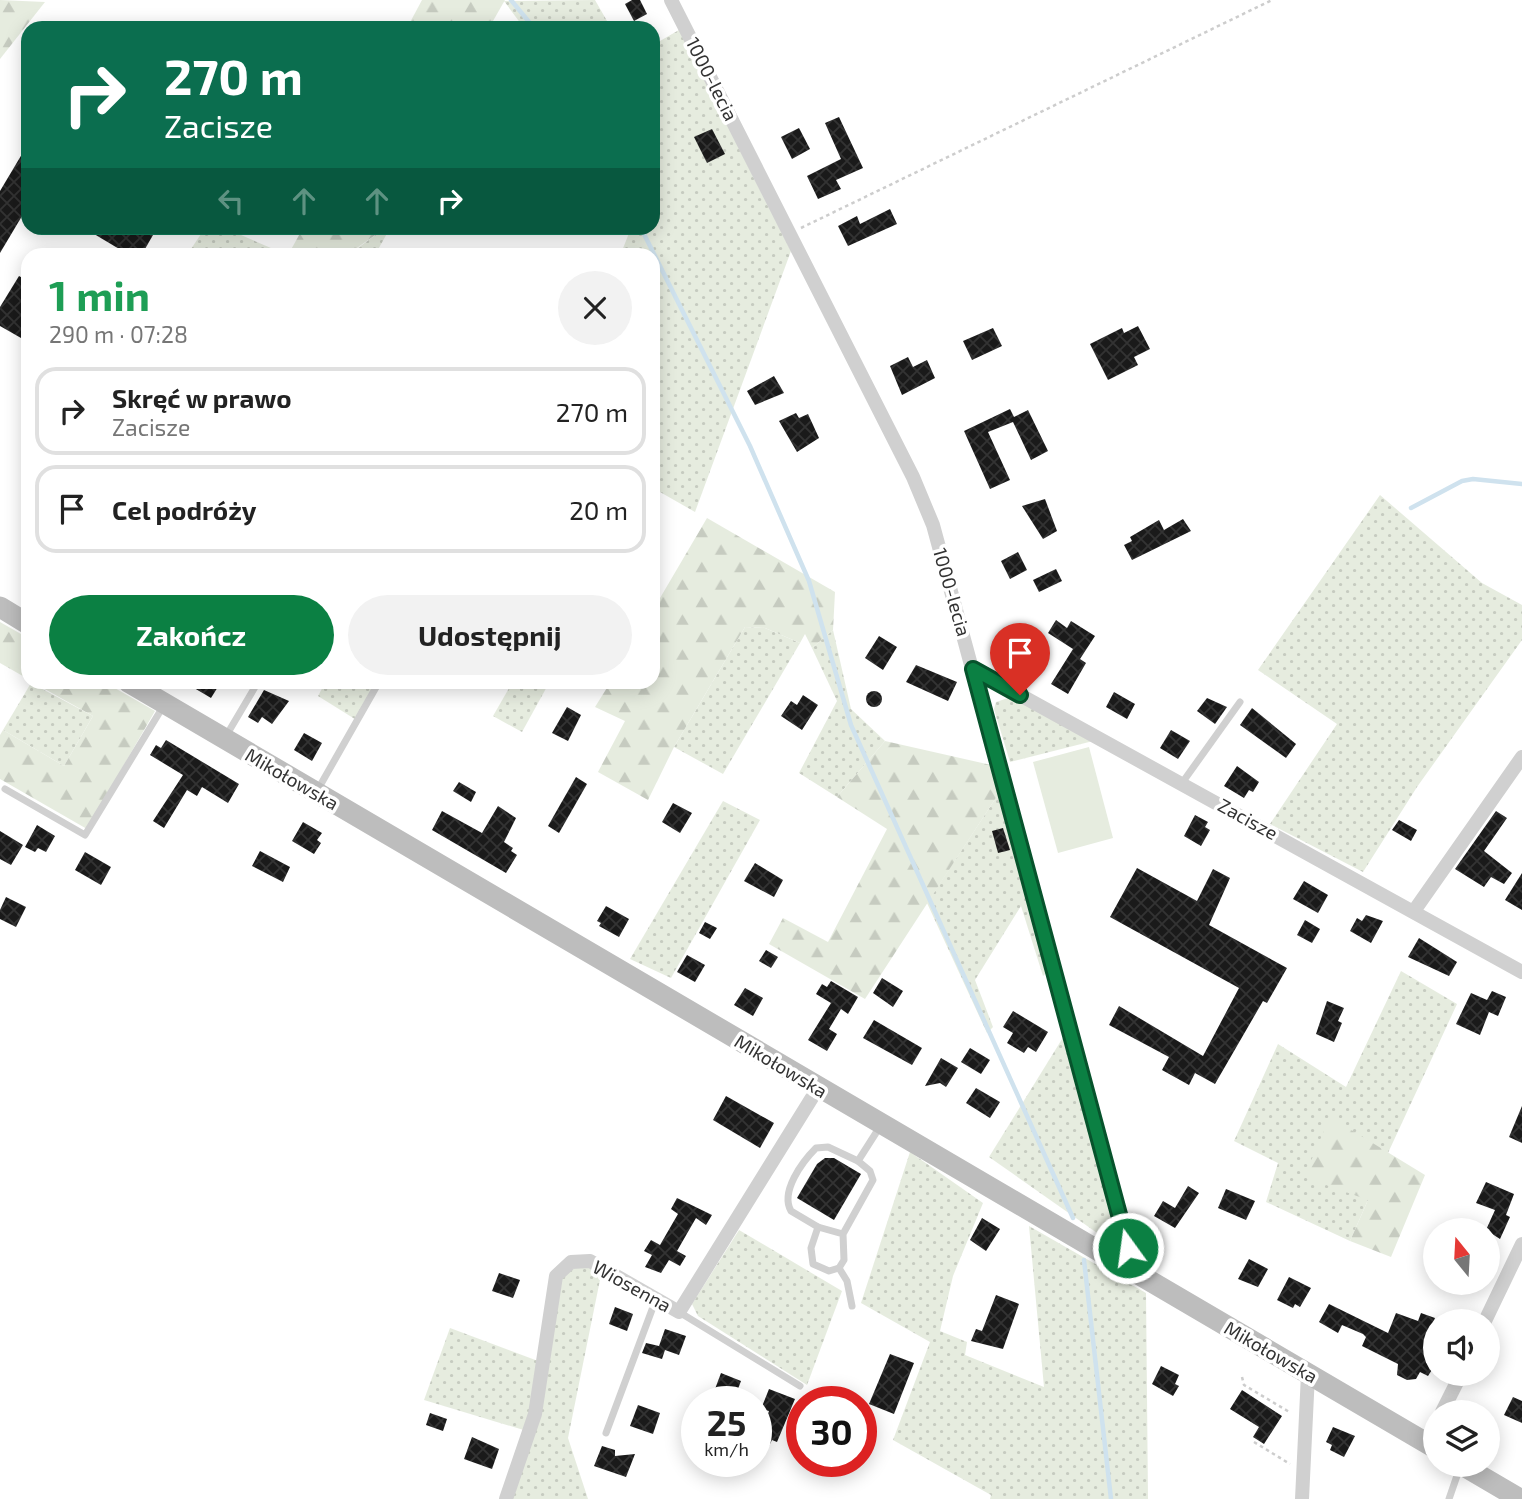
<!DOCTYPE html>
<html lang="pl">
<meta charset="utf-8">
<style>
:root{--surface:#fff;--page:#f2f2f2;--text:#222;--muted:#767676;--line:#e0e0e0;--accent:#0b8043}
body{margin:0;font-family:"Exo 2",sans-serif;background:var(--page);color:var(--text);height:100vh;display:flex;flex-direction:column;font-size:26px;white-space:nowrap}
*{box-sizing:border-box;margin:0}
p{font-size:23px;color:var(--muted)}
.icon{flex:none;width:38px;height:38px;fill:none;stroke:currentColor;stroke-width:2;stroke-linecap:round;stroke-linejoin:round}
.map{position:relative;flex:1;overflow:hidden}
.panel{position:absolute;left:21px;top:248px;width:639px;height:441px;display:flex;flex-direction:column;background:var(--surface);border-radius:21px;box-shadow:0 4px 18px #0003}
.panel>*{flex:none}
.top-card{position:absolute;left:21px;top:21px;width:639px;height:214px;border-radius:21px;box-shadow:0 4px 18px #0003;background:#0b6e4f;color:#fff;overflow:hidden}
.needle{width:46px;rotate:342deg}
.fabs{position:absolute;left:1423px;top:1218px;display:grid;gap:14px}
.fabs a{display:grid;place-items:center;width:77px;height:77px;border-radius:50%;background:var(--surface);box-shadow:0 4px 18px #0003;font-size:35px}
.speed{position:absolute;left:681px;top:1386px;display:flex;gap:14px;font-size:35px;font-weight:700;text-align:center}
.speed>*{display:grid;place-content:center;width:91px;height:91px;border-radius:50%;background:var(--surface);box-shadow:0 4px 18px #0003;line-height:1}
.speed small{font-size:18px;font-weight:400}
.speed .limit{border:10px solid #d22;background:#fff;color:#111}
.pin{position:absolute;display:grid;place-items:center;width:60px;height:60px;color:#fff;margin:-72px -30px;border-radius:50% 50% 50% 0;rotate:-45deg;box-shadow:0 0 7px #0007}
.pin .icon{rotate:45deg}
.me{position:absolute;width:77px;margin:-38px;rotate:346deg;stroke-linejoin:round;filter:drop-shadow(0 0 5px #0008)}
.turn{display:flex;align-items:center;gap:24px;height:147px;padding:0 28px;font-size:32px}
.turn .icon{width:91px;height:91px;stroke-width:2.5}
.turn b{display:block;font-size:49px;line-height:60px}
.lanes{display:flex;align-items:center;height:66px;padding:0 28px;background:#0003;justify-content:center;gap:35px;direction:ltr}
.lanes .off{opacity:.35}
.round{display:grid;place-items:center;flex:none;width:74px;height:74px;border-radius:37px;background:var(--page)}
.head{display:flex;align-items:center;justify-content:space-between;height:119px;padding:0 28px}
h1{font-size:42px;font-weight:700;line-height:52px;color:#1e9e55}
.cta{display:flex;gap:14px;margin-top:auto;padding:14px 28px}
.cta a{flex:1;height:80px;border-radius:42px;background:var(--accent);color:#fff;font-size:28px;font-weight:700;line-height:80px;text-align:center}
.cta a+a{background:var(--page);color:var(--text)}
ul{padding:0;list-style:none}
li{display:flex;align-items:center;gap:21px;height:88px;margin:0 14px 10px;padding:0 14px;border:4px solid var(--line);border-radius:21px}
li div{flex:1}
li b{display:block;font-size:26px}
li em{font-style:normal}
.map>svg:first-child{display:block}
.grass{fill:url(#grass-dots)}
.forest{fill:url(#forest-firs)}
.pitch{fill:#e6ecdf}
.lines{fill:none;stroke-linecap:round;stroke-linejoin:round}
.stream{stroke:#cfe2ee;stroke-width:4.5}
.building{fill:url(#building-cross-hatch)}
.path{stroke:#cdcdcd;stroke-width:2.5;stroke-dasharray:3.5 3.5;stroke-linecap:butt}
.service{stroke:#d0d0d0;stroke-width:7}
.minor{stroke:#d0d0d0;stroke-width:14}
.secondary{stroke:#bdbdbd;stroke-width:21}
.route-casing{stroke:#07532c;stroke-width:18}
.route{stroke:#0b8043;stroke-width:12}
.labels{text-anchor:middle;stroke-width:7;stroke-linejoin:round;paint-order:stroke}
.street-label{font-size:19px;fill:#333;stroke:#fff}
</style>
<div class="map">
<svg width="1522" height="1499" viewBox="0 0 1522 1499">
<defs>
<pattern id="grass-dots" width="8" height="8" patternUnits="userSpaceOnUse" patternTransform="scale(1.75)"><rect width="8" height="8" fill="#e6ecdf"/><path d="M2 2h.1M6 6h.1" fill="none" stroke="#c6cbc0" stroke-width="1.8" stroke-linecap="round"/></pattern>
<pattern id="forest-firs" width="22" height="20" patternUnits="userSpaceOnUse" patternTransform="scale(1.75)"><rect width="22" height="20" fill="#e6ecdf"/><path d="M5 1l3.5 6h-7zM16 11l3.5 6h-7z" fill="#c6cbc0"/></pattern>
<pattern id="building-cross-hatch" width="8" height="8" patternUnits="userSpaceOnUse" patternTransform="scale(1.75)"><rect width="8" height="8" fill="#1a1a1a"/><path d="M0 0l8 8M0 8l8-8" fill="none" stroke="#333"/></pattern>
</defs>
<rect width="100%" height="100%" fill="#fff"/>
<g class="grass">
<path d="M 595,0 L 611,28 L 524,28 L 504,1 Z"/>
<path d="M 679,30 L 791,251 L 695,512 L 653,488 L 653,256 L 620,256 L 631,228 L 653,228 L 653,45 Z"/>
<path d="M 205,228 L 225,228 L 287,255 L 187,255 Z"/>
<path d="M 385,228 L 390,228 L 375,255 L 347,256 Z"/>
<path d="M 1380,495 L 1482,583 L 1522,605 L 1522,640 L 1417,787 L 1363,872 L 1270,824 L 1337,724 L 1258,670 Z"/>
<path d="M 745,627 L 765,628 L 800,643 L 723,774 L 674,747 Z"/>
<path d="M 833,630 L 851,709 L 885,741 L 837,797 L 799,773 L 837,701 L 812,648 Z"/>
<path d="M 31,683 L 93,716 L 64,766 L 3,730 Z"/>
<path d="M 325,683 L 382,683 L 358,721 L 318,696 Z"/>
<path d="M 512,683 L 549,683 L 522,732 L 493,716 Z"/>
<path d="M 1014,696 L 1093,741 L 1010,762 L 994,709 L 996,702 Z"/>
<path d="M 1001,790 L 1048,971 L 1043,976 L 1021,906 L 975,980 L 993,1027 L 987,1033 L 927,903 Z"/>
<path d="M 723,801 L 760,820 L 671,978 L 630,959 Z"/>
<path d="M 1401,971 L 1457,1004 L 1388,1153 L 1330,1118 L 1368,1200 L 1350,1241 L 1266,1202 L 1278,1163 L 1234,1141 L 1278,1044 L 1346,1087 Z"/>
<path d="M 1067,1031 L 1115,1223 L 1110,1242 L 989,1157 Z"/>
<path d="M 910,1152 L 983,1203 L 953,1276 L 940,1331 L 967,1342 L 965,1355 L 1044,1387 L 1029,1226 L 1146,1293 L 1148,1499 L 990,1499 L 991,1495 L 893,1440 L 930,1342 L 861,1303 Z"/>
<path d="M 739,1230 L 842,1291 L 807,1385 L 698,1316 L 692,1304 Z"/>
<path d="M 569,1266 L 587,1267 L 601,1275 L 568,1438 L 588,1499 L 510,1499 L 559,1279 Z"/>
<path d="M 450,1328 L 538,1361 L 527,1431 L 424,1400 Z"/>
</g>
<g class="forest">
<path d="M 0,0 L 45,2 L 0,59 Z"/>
<path d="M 422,0 L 505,0 L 489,28 L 407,28 Z"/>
<path d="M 303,228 L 385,228 L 347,255 L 288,255 Z"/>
<path d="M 707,518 L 835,592 L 833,630 L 812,648 L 805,634 L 800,643 L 765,628 L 745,627 L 674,747 L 648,800 L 598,772 L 625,721 L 595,707 L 610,683 L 653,682 L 653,610 Z"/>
<path d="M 0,622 L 28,638 L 28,679 L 0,663 Z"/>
<path d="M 34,683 L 106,683 L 155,711 L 87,829 L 0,779 L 0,735 L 3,730 L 64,766 L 93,716 Z"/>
<path d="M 885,741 L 991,765 L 1001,790 L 865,999 L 769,944 L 783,918 L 828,942 L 887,829 L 837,797 Z"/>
<path d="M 1330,1117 L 1425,1175 L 1391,1257 L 1350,1241 L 1368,1200 L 1304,1177 Z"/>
</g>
<path class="pitch" d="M 1089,747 L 1113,838 L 1058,853 L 1033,762 Z"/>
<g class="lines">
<g class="stream">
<path d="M 511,0 L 534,28"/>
<path d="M 641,228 L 750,446 L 809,581 L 851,725 L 1073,1218"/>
<path d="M 1411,508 L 1462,481 L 1473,479 L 1522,484"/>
<path d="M 1084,1260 L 1111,1499"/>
</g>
</g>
<g class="building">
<path d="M 632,0 L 640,0 L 647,14 L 634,21 L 625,4 Z"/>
<path d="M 839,117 L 863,168 L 836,180 L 841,189 L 818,199 L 807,176 L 841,159 L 825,123 Z"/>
<path d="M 799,128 L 810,149 L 792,159 L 781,137 Z"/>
<path d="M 712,129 L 725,154 L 707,163 L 694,137 Z"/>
<path d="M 28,144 L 28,206 L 0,253 L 0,191 Z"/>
<path d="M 890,209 L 897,224 L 848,246 L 838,226 L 857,216 L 860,224 Z"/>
<path d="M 84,228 L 157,228 L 141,256 L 131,256 Z"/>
<path d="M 19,276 L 28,281 L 28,342 L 0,326 L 0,307 Z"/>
<path d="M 1138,326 L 1150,349 L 1134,357 L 1138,365 L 1108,380 L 1090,344 L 1122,328 L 1124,333 Z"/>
<path d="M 993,328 L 1002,346 L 972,360 L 963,341 Z"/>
<path d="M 908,357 L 913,367 L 927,360 L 935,378 L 902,395 L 890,366 Z"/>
<path d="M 774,376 L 784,393 L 755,405 L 747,391 Z"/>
<path d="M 1010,409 L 1014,417 L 1028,410 L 1048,451 L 1031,460 L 1013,422 L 988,432 L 1010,480 L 990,489 L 964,431 Z"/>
<path d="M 796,413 L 799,418 L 808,414 L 819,438 L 797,452 L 779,421 Z"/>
<path d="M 1045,499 L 1057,531 L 1043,539 L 1022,506 Z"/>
<path d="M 1183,519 L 1191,531 L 1132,560 L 1124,545 L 1132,541 L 1130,537 L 1159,520 L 1164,530 Z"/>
<path d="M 1018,552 L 1027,570 L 1010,579 L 1001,561 Z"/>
<path d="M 1056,569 L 1062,581 L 1039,592 L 1033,580 Z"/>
<path d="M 1056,620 L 1067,628 L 1071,621 L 1095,636 L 1080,659 L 1086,663 L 1068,694 L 1051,684 L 1073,649 L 1048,633 Z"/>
<path d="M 879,636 L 897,647 L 883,670 L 865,658 Z"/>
<path d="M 916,665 L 957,682 L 948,701 L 906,682 Z"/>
<path d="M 184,682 L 221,682 L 211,698 Z"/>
<path d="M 264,690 L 289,701 L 272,724 L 262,717 L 258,723 L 248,717 Z"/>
<circle cx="874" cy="699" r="8"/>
<path d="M 1114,692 L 1135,704 L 1127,719 L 1106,707 Z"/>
<path d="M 803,695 L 818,705 L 802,730 L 781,716 L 791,701 L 797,705 Z"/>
<path d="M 1207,698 L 1227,707 L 1215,724 L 1197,711 Z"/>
<path d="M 567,707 L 581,715 L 568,741 L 552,733 Z"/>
<path d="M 1252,708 L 1296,744 L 1286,758 L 1240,725 Z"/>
<path d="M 1171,730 L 1190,741 L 1178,759 L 1160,748 Z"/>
<path d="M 304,733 L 322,743 L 312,761 L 294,750 Z"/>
<path d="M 166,740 L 239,784 L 228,803 L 202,787 L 197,796 L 187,790 L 164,828 L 153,821 L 183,775 L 150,755 L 156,745 L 161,748 Z"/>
<path d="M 1237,766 L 1259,782 L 1253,792 L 1249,790 L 1244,798 L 1224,786 Z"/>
<path d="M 576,777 L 587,784 L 559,833 L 548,826 Z"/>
<path d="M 459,782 L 476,792 L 471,802 L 453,791 Z"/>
<path d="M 673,803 L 692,813 L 680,833 L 662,822 Z"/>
<path d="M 498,806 L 516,818 L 504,842 L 513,848 L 511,851 L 517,855 L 506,873 L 432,830 L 442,811 L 482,833 Z"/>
<path d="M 1496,811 L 1507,818 L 1484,851 L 1512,873 L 1504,884 L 1491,877 L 1484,887 L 1455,869 Z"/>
<path d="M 1195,815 L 1208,822 L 1205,827 L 1210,830 L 1201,846 L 1184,836 Z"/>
<path d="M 1399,820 L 1417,830 L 1411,841 L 1392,830 Z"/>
<path d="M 303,822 L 322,833 L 317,840 L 321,843 L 314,854 L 292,841 Z"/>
<path d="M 37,825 L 55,836 L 46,852 L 38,848 L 35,852 L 25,847 Z"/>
<path d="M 1003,828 L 1010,850 L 998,853 L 992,831 Z"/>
<path d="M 0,831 L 23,845 L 11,865 L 0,859 Z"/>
<path d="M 260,851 L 290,867 L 283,882 L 252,866 Z"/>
<path d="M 85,852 L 111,867 L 101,885 L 75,870 Z"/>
<path d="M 755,863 L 783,880 L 774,897 L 744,881 Z"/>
<path d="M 1137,868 L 1197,901 L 1213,869 L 1230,878 L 1209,925 L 1287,968 L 1267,1003 L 1263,1001 L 1215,1084 L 1195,1073 L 1189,1085 L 1162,1070 L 1169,1057 L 1109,1025 L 1119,1006 L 1203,1056 L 1239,988 L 1110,917 Z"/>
<path d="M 1522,873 L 1522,910 L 1505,900 Z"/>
<path d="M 1304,881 L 1328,895 L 1318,913 L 1293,899 Z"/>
<path d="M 6,897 L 26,907 L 16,927 L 0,919 L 0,910 Z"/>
<path d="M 606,906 L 629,919 L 619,937 L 599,926 L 601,923 L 597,921 Z"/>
<path d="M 1366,915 L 1383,921 L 1371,943 L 1350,931 L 1357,918 L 1362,921 Z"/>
<path d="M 1305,920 L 1320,929 L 1312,943 L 1297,935 Z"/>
<path d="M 705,922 L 717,928 L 710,939 L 699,933 Z"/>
<path d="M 1419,938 L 1457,962 L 1449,976 L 1408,957 Z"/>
<path d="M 766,950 L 778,957 L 771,968 L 759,961 Z"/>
<path d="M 687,955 L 705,965 L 695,982 L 677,972 Z"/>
<path d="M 882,978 L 903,991 L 893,1007 L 873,993 Z"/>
<path d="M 831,981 L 858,997 L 848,1014 L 841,1009 L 829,1029 L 837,1034 L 827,1051 L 808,1040 L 831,1003 L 816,994 L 822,984 L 827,987 Z"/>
<path d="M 745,988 L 763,998 L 753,1016 L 734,1005 Z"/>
<path d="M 1492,991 L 1506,997 L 1498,1016 L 1489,1012 L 1480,1035 L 1456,1024 L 1471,993 L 1487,1000 Z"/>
<path d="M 1327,1001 L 1344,1008 L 1338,1021 L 1342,1023 L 1334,1042 L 1316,1034 Z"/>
<path d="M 1013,1011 L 1048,1032 L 1036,1052 L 1028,1047 L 1024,1053 L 1007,1043 L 1013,1033 L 1003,1027 Z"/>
<path d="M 874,1020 L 922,1048 L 912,1065 L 863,1038 Z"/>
<path d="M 970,1048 L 990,1060 L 981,1074 L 961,1062 Z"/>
<path d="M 941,1058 L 958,1068 L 946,1087 L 940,1083 L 925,1086 Z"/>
<path d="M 976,1088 L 1000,1102 L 990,1118 L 966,1103 Z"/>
<path d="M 726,1096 L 774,1123 L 760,1148 L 713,1120 Z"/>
<path d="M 1522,1106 L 1522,1143 L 1509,1137 Z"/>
<path d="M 825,1158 L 834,1158 L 861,1174 L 834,1220 L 797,1198 L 817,1164 Z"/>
<path d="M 1486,1182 L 1514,1194 L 1506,1215 L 1510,1217 L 1500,1239 L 1486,1230 L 1495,1210 L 1476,1203 Z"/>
<path d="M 1188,1186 L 1199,1193 L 1175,1228 L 1154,1216 L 1163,1201 L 1175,1208 Z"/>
<path d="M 1226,1189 L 1255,1201 L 1246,1220 L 1218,1208 Z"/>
<path d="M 677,1198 L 712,1215 L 706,1225 L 696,1218 L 677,1251 L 686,1256 L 680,1266 L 669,1260 L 661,1273 L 645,1267 L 652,1255 L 644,1251 L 651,1240 L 660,1245 L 678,1214 L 671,1209 Z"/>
<path d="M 982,1218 L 1000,1229 L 986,1251 L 970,1240 Z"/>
<path d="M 1249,1259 L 1268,1269 L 1258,1287 L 1238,1279 Z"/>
<path d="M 499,1273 L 520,1280 L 513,1298 L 492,1291 Z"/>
<path d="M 1289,1277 L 1311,1288 L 1300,1307 L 1295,1304 L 1293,1308 L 1277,1300 Z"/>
<path d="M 996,1295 L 1019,1304 L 1003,1349 L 971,1341 L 976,1329 L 982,1331 Z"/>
<path d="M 1329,1304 L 1388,1333 L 1396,1313 L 1418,1321 L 1421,1313 L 1435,1318 L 1429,1332 L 1435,1335 L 1430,1345 L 1435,1348 L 1435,1365 L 1428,1376 L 1420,1372 L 1416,1379 L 1407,1380 L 1397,1375 L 1398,1364 L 1362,1346 L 1366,1337 L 1363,1334 L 1342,1325 L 1338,1333 L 1319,1322 Z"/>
<path d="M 615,1307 L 633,1314 L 627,1331 L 609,1324 Z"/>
<path d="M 665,1329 L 686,1336 L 679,1355 L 665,1350 L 662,1359 L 642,1353 L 646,1343 L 659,1346 Z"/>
<path d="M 890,1354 L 914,1363 L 894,1414 L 869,1404 Z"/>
<path d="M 1161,1366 L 1179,1375 L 1175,1384 L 1179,1386 L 1173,1396 L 1152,1384 Z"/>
<path d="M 721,1373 L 741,1381 L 733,1402 L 712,1397 Z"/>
<path d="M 769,1389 L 795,1399 L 777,1442 L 772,1440 L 768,1448 L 757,1445 L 769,1411 L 761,1409 Z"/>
<path d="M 1242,1390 L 1282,1416 L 1264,1444 L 1253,1437 L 1259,1427 L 1230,1409 Z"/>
<path d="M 1513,1397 L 1522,1401 L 1522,1423 L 1504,1415 Z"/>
<path d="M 638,1405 L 660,1413 L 653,1434 L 630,1426 Z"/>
<path d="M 430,1413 L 447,1419 L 443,1431 L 426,1425 Z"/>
<path d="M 1333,1427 L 1355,1436 L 1344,1457 L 1330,1450 L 1332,1445 L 1326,1442 Z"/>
<path d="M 472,1437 L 499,1449 L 492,1469 L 464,1459 Z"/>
<path d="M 602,1446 L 615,1450 L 615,1456 L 635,1454 L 626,1477 L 594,1466 Z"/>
</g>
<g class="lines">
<g class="path">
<path d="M 801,228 L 1272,0"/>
<path d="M 1242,1377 L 1244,1385 L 1291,1413"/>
<path d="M 1254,1442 L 1290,1464"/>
</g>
<g class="service">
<path d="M 226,736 L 258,682"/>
<path d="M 1182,783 L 1240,702"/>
<path d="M 5,789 L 85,835 L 164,705"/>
<path d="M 317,791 L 379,682"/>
<path d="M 818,1227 L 791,1211 C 780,1192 802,1162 816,1148 L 828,1147 L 858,1161"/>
<path d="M 843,1234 L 818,1227 L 811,1248 L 813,1264 L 829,1271 L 839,1268 L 844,1260 L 843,1234 L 873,1180 L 870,1171 L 858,1161 L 881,1125"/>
<path d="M 839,1268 L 847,1281 L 852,1306"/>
<path d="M 679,1312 L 800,1386"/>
<path d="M 606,1433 L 656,1299"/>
<path d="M 1449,1499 L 1460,1467"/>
</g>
<g class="minor">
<path d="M 671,0 L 913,477 L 933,525 L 1116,1199 L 1128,1248 L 1122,1265"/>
<path d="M 973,669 L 1522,972"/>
<path d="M 1414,911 L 1522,757"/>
<path d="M 1485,1321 L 1522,1244"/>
<path d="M 1442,1412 L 1461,1374"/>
<path d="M 1427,1444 L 1435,1428"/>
<path d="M 506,1499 L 535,1414 L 556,1276 L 571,1262 L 590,1261 L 679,1312 L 818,1088"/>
<path d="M 1302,1499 L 1308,1374"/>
</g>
<g class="secondary">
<path d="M 0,607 L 28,624"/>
<path d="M 128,682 L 1435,1448"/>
<path d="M 1462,1465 L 1520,1499"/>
</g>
</g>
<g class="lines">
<defs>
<path id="route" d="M 1020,695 L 973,669 L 1128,1248"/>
</defs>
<use href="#route" class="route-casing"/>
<use href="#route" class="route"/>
</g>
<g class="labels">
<g class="street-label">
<text transform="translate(712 79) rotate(63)" y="7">1000-lecia</text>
<text transform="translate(952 592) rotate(74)" y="7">1000-lecia</text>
<text transform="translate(292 779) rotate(30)" y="7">Mikołowska</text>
<text transform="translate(1248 819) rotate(29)" y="7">Zacisze</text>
<text transform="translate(781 1066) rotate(31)" y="7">Mikołowska</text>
<text transform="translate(632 1286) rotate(29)" y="7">Wiosenna</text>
<text transform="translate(1271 1352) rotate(30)" y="7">Mikołowska</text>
</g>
</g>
</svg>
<div class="fabs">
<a><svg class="needle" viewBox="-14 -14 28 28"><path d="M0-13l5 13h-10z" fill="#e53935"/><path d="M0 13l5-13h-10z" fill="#767676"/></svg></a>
<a><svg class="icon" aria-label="sound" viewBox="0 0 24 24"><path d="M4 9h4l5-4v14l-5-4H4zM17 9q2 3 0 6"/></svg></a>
<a><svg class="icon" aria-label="layers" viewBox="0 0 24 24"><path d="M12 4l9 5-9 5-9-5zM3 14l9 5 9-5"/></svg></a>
</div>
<div class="speed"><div>25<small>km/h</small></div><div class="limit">30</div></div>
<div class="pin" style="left:1020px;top:695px;background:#d93025"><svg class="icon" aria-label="arrive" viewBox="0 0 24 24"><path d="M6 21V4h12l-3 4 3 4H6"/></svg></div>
<svg class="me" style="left:1128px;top:1248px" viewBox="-20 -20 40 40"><circle r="17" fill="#0b8043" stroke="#fff" stroke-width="3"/><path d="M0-11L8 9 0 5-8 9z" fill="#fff"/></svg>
<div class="top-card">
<div class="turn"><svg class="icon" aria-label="right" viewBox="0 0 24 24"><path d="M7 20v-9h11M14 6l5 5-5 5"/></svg><div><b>270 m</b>Zacisze</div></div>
<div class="lanes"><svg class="icon off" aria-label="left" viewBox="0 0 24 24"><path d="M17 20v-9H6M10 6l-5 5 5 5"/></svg><svg class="icon off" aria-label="ahead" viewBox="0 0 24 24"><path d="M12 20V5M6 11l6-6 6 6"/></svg><svg class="icon off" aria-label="ahead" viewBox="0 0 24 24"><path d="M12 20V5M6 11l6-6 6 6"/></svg><svg class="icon" aria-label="right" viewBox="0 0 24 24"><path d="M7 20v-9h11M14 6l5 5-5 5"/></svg></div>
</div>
<section class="panel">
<div class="head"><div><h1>1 min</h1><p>290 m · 07:28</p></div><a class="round"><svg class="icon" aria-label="close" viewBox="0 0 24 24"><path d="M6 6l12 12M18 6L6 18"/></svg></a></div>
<ul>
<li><svg class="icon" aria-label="right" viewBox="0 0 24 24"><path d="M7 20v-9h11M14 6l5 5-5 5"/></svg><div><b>Skręć w prawo</b><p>Zacisze</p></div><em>270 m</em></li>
<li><svg class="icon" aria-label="arrive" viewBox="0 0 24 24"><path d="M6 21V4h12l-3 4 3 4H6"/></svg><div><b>Cel podróży</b></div><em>20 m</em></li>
</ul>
<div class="cta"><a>Zakończ</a><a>Udostępnij</a></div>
</section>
</div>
